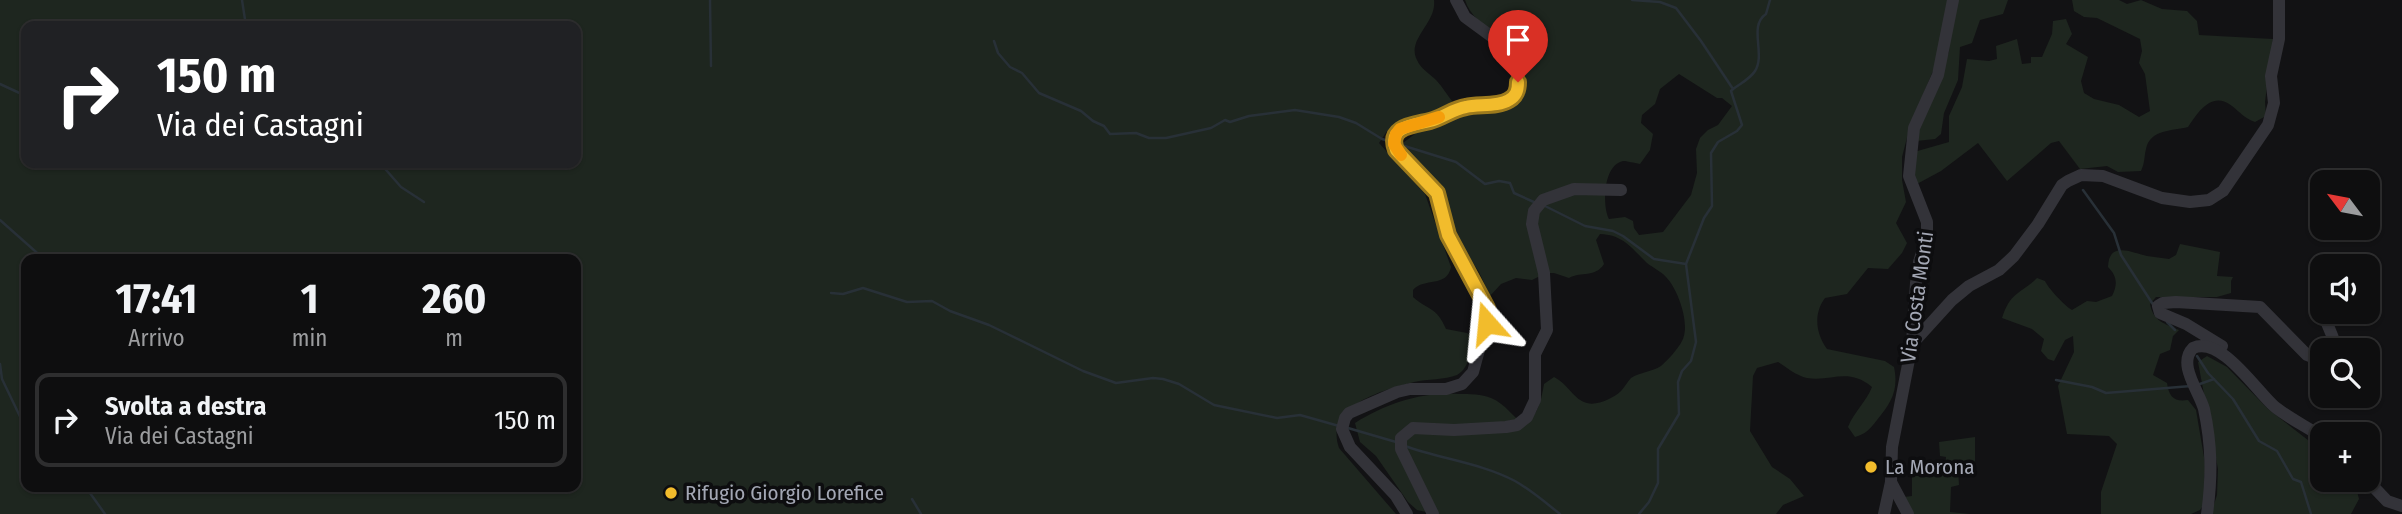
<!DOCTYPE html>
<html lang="it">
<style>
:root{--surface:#0e0e0f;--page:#1c1c1d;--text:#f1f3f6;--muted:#9b9c9e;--line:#2e2e2f}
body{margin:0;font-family:"Fira Sans Condensed",sans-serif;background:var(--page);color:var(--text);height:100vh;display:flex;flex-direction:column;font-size:26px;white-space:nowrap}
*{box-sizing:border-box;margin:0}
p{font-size:23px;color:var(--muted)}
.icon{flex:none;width:38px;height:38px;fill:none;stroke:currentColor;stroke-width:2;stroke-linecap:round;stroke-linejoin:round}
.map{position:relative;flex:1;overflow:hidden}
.sheet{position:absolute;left:21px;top:254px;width:560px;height:238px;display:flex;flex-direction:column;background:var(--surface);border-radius:14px;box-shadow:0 2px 5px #0004,0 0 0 2px var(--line)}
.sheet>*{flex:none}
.top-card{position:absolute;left:21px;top:21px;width:560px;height:147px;border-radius:14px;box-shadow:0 2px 5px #0004,0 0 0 2px var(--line);background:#202124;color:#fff;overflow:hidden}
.needle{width:46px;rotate:302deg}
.fabs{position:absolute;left:2310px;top:170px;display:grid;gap:14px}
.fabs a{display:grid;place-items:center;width:70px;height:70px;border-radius:14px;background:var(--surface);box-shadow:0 2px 5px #0004,0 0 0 2px var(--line);font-size:35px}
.pin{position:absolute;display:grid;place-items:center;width:60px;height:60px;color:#fff;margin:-72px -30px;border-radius:50% 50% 50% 0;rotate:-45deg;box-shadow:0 0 7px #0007}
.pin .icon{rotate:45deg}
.me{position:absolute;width:77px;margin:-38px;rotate:342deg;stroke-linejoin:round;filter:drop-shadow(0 0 5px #0008)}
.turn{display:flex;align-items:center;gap:24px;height:147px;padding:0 21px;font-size:32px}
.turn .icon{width:91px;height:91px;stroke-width:2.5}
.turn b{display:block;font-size:49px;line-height:60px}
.eta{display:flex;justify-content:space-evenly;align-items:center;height:119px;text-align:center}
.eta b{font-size:42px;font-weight:700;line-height:49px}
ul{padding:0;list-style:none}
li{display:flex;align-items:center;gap:21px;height:94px;margin:0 14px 10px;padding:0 7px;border:4px solid var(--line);border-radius:14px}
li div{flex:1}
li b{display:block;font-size:26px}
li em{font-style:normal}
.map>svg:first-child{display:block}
.green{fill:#1e261f;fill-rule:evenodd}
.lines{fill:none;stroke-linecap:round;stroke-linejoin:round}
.stream{stroke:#283037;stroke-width:2.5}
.minor{stroke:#333339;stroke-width:12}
.route-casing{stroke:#9d7a1d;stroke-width:18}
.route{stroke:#f2bc2c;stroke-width:12}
.slow{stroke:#f59e0b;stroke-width:12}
.poi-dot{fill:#f2bc2c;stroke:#0d0d0f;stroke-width:2.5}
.labels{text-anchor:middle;stroke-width:7;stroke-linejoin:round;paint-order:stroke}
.street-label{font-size:21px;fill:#a3a7b4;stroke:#0d0d0f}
.poi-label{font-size:21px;fill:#a3a7b4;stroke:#0d0d0f;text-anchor:start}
</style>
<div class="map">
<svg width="2402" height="514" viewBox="0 0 2402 514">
<rect width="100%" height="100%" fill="#121214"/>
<g class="green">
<path d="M 0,0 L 1434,0 C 1437,23 1406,39 1417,60 C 1421,69 1429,73 1436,80 C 1442,86 1447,95 1453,102 L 1387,131 L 1379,143 L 1425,194 L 1451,267 C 1447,288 1424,277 1413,290 L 1413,297 C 1429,311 1436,306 1446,329 L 1467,333 L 1474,336 C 1471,349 1470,368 1457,375 C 1445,380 1427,379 1414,382 C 1383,390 1324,406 1339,448 L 1396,514 L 0,514 ZM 26,26 L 576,26 L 576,163 L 26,163 ZM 26,259 L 576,259 L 576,486 L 26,486 Z"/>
<path d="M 1465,0 L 1949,0 L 1940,54 L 1910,126 L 1902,157 L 1902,180 L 1906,202 L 1896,223 L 1907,243 L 1902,253 L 1888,269 L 1868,268 L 1847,294 L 1825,298 C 1813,314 1816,334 1827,349 L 1885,361 L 1894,367 C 1899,390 1891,403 1877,420 C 1870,429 1866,434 1855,437 L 1848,427 C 1854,412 1866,402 1872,387 C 1848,367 1832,382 1807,378 C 1797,376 1786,367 1778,362 L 1757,368 L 1753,376 L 1750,431 L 1772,467 L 1790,479 L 1804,496 L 1783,505 L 1776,514 L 1435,514 L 1417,510 L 1408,502 L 1376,456 L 1360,442 L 1355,423 C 1387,403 1420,392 1459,394 C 1469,394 1482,394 1491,398 C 1506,404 1512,417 1525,425 C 1539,413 1541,401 1544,384 L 1554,377 C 1568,384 1574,400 1587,403 C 1597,406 1614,398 1621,391 C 1625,387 1627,382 1631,378 C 1640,372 1652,372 1661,366 C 1667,361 1678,349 1682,341 C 1691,325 1678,289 1666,277 C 1660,270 1650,267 1644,260 C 1630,246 1622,235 1600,234 L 1596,240 L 1604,264 C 1595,278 1582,271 1569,278 L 1554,273 L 1546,273 L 1532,280 L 1516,278 L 1501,284 L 1490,296 L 1479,272 L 1458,240 L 1439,189 L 1406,153 L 1403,143 L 1416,133 L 1468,113 L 1514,107 C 1524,97 1526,90 1525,77 C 1519,35 1475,32 1465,0 ZM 1679,74 L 1717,98 L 1722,98 L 1732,106 L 1718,125 L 1708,130 L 1700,138 L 1696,149 L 1697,173 L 1691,195 L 1663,232 L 1639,235 L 1634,228 L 1633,221 L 1625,217 L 1609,219 C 1602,206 1603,165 1623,161 C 1627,161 1634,163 1640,164 L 1650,150 L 1653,134 L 1641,123 L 1642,115 L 1655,104 L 1660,89 Z"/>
<path d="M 1958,0 L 2008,0 L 2003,14 L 1980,20 L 1972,43 L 1960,47 L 1958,80 L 1944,113 L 1941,134 L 1935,139 L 1916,141 L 1918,123 L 1949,52 L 1950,34 Z"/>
<path d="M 2072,0 L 2119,0 L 2127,4 L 2141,0 L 2162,9 L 2187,11 L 2197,21 L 2199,35 L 2273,39 L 2265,102 L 2266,116 L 2255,122 C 2244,118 2241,113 2232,106 C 2212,90 2198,112 2188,127 C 2173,131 2150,129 2146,149 C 2144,157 2145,162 2141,171 L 2118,172 L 2107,166 L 2080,169 L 2059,141 L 2051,143 L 2007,181 L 1978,143 L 1941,171 L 1915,185 L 1914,152 L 1949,142 L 1949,116 L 1962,87 L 1967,59 L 1989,61 L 1997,59 L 1996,46 L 2017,39 L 2022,64 L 2031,63 L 2031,57 L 2042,57 L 2052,34 L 2053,21 L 2066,19 L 2072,34 L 2066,44 L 2088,57 L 2081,81 L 2084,93 L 2094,99 L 2119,105 L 2139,117 L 2150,111 L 2145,74 L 2139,63 L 2142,51 L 2140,39 L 2097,18 L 2084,17 L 2074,11 Z"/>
<path d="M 2180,244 L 2220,252 L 2217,276 L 2233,277 L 2231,281 L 2231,293 L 2217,297 L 2156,297 L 2150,304 C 2153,321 2165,324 2179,330 L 2173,336 L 2170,350 L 2160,354 L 2153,375 L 2167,383 C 2169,397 2174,402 2188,400 L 2196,410 L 2205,463 L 2204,504 L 2200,510 L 2191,514 L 2101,514 L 2101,492 L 2117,444 L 2109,436 L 2067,434 L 2058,386 L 2074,352 L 2073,336 L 2065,340 L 2054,361 L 2048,359 L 2041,351 L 2044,339 L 2032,329 L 2002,318 C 2011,291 2020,295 2037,278 L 2045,281 C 2048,288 2065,306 2072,310 L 2087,301 L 2096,302 L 2112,296 C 2118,284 2117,276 2108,267 C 2109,241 2130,252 2147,256 C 2154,257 2162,258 2169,259 L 2176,255 Z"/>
<path d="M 2207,356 L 2227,367 L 2268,409 L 2322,451 L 2322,480 L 2354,480 L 2359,499 L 2351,514 L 2211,514 L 2217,495 L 2218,469 L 2198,362 Z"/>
<path d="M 1975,437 L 1975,469 L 1958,470 L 1959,485 L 1951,487 L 1950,512 L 1970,514 L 1912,514 L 1904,497 L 1912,496 L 1912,471 L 1920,471 L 1921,477 L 1928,477 L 1928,467 L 1945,467 L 1946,457 L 1940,456 L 1939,442 Z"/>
</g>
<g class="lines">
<g class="stream">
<path d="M 242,0 L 246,26"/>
<path d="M 710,0 L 711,66"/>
<path d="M 1632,0 L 1660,2 L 1676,8 L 1701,41 L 1733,89 L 1731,91 L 1742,125 L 1737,131 L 1718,142 L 1711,153 L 1712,206 L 1704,218 L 1686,264 L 1696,342 L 1691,361 L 1682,371 L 1678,382 L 1679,414 L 1658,449 L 1658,483 L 1649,502 L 1639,514"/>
<path d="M 994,41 L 998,53 L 1010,67 L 1022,73 L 1039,93 L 1081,111 L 1093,121 L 1104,126 L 1110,134 L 1136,133 L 1149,138 L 1166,138 L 1211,128 L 1225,120 L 1230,122 L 1249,116 L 1295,110 L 1339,117 L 1356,123 L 1382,139 L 1392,142"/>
<path d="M 0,84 L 26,96"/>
<path d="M 1733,89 C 1741,83 1750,79 1755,71 C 1766,54 1748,26 1766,14 L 1770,0"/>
<path d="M 1398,144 L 1456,162 L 1485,184 L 1499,181 L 1510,183 L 1514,193 L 1536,203"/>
<path d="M 380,163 L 401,187 L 424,202"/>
<path d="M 2083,190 L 2114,233 L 2121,255 L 2154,306"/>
<path d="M 1543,205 L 1585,226 L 1613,231 L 1623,236 L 1654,259 L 1686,264"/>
<path d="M 0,220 L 44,259"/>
<path d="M 831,293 L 843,294 L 863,288 L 907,302 L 932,301 L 950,311 L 989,325 L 1083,371 L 1116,383 L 1153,378 L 1163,379 L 1179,384 L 1214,405 L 1277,418 L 1300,415 L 1339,426"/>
<path d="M 2167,322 L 2175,330"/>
<path d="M 2197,356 L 2208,373 L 2233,399 L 2259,441 L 2277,451 L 2293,479 L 2301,482 L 2311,514"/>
<path d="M 0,364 L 2,379 L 26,429"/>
<path d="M 2056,380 L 2092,387 L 2106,393 L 2191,386"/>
<path d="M 2197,385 L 2214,379"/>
<path d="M 1348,428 L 1396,442"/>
<path d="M 1405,446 C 1441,459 1481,463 1515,481 C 1531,490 1546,503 1560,514"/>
<path d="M 85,486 L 105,514"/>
<path d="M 912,499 L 921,514"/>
</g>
<g class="minor">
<path d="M 2323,312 C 2326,324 2336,340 2336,350"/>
<path d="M 1912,344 L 1952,300 L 1969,286 L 1999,270 L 2014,256 L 2038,224 L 2062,185 L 2068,181 L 2081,175 L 2103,176 L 2162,198 L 2190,202 L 2209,200 L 2223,191 L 2268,125 L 2274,103 L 2271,76 L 2279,39 L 2279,0"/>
<path d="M 2222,346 L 2186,324 L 2160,313 L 2158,306 L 2163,303 L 2176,302 L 2260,307 L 2307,355 L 2322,361"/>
<path d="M 2367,480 L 2387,501 L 2402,506"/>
<path d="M 1407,514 L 1396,496 L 1350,447 L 1342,429 L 1345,418 L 1349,413 L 1397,392 L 1410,389 L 1446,389 L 1462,384 L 1473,372 L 1488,317 L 1485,304 L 1471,282 L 1448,235 L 1437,193 L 1396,150 L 1394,144 L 1396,134 L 1406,126 L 1434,120 L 1464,107 L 1504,103 L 1515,95 L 1518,89 L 1517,75 L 1509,55 L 1495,39 L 1465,17 L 1456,0"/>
<path d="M 1433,514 L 1401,449 L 1401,438 L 1413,428 L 1454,430 L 1506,427 L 1517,425 L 1527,417 L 1535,400 L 1535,354 L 1547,330 L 1544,273 L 1532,224 L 1534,211 L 1543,200 L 1574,189 L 1621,190"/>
<path d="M 1884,514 L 1891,482"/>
<path d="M 1908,514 L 1891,482 L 1892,447 L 1912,344 L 1916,283 L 1919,262 L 1927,237 L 1927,222 L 1909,176 L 1914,128 L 1938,75 L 1953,0"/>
<path d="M 2207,514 C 2212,477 2212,446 2204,409 C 2199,391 2177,364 2193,348 C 2221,335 2257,392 2275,407 C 2289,418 2307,427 2322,437"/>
</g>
</g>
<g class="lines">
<defs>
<path id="route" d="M 1487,323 L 1487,308 L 1448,235 L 1437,193 L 1396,150 C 1387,126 1414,125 1430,121 C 1442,118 1453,109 1466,107 C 1478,104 1498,107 1509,100 C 1516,96 1518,91 1518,82"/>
</defs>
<use href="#route" class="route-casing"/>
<use href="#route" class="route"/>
<path class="slow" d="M 1401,155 L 1394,144 L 1396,134 L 1400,129 L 1439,117"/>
</g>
<g class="poi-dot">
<circle cx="1871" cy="467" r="7"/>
<circle cx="671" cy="493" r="7"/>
</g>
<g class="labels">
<g class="street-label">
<text transform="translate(1917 297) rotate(-82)" y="7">Via Costa Monti</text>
</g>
<g class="poi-label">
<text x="1885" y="474">La Morona</text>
<text x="685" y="500">Rifugio Giorgio Lorefice</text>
</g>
</g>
</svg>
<div class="fabs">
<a><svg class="needle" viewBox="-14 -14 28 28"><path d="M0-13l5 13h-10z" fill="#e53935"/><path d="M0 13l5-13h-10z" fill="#9b9c9e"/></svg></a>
<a><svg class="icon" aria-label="sound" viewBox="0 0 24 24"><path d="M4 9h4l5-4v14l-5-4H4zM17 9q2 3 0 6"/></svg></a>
<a><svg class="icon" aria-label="search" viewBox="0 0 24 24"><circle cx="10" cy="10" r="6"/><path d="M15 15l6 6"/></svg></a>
<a>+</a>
</div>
<div class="pin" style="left:1518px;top:82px;background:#d93025"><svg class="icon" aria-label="arrive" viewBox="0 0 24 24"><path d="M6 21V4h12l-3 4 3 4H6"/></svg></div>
<svg class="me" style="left:1487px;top:323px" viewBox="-20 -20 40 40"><path d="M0-17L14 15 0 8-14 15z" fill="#f2bc2c" stroke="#fff" stroke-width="4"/></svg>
<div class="top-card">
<div class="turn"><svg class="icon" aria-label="right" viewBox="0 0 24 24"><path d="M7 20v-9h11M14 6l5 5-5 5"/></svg><div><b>150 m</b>Via dei Castagni</div></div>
</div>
<section class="sheet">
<div class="eta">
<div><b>17:41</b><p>Arrivo</p></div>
<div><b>1</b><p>min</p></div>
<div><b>260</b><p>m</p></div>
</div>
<ul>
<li><svg class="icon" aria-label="right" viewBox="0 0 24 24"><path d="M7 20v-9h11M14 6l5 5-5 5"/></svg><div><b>Svolta a destra</b><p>Via dei Castagni</p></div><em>150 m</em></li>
</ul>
</section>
</div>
